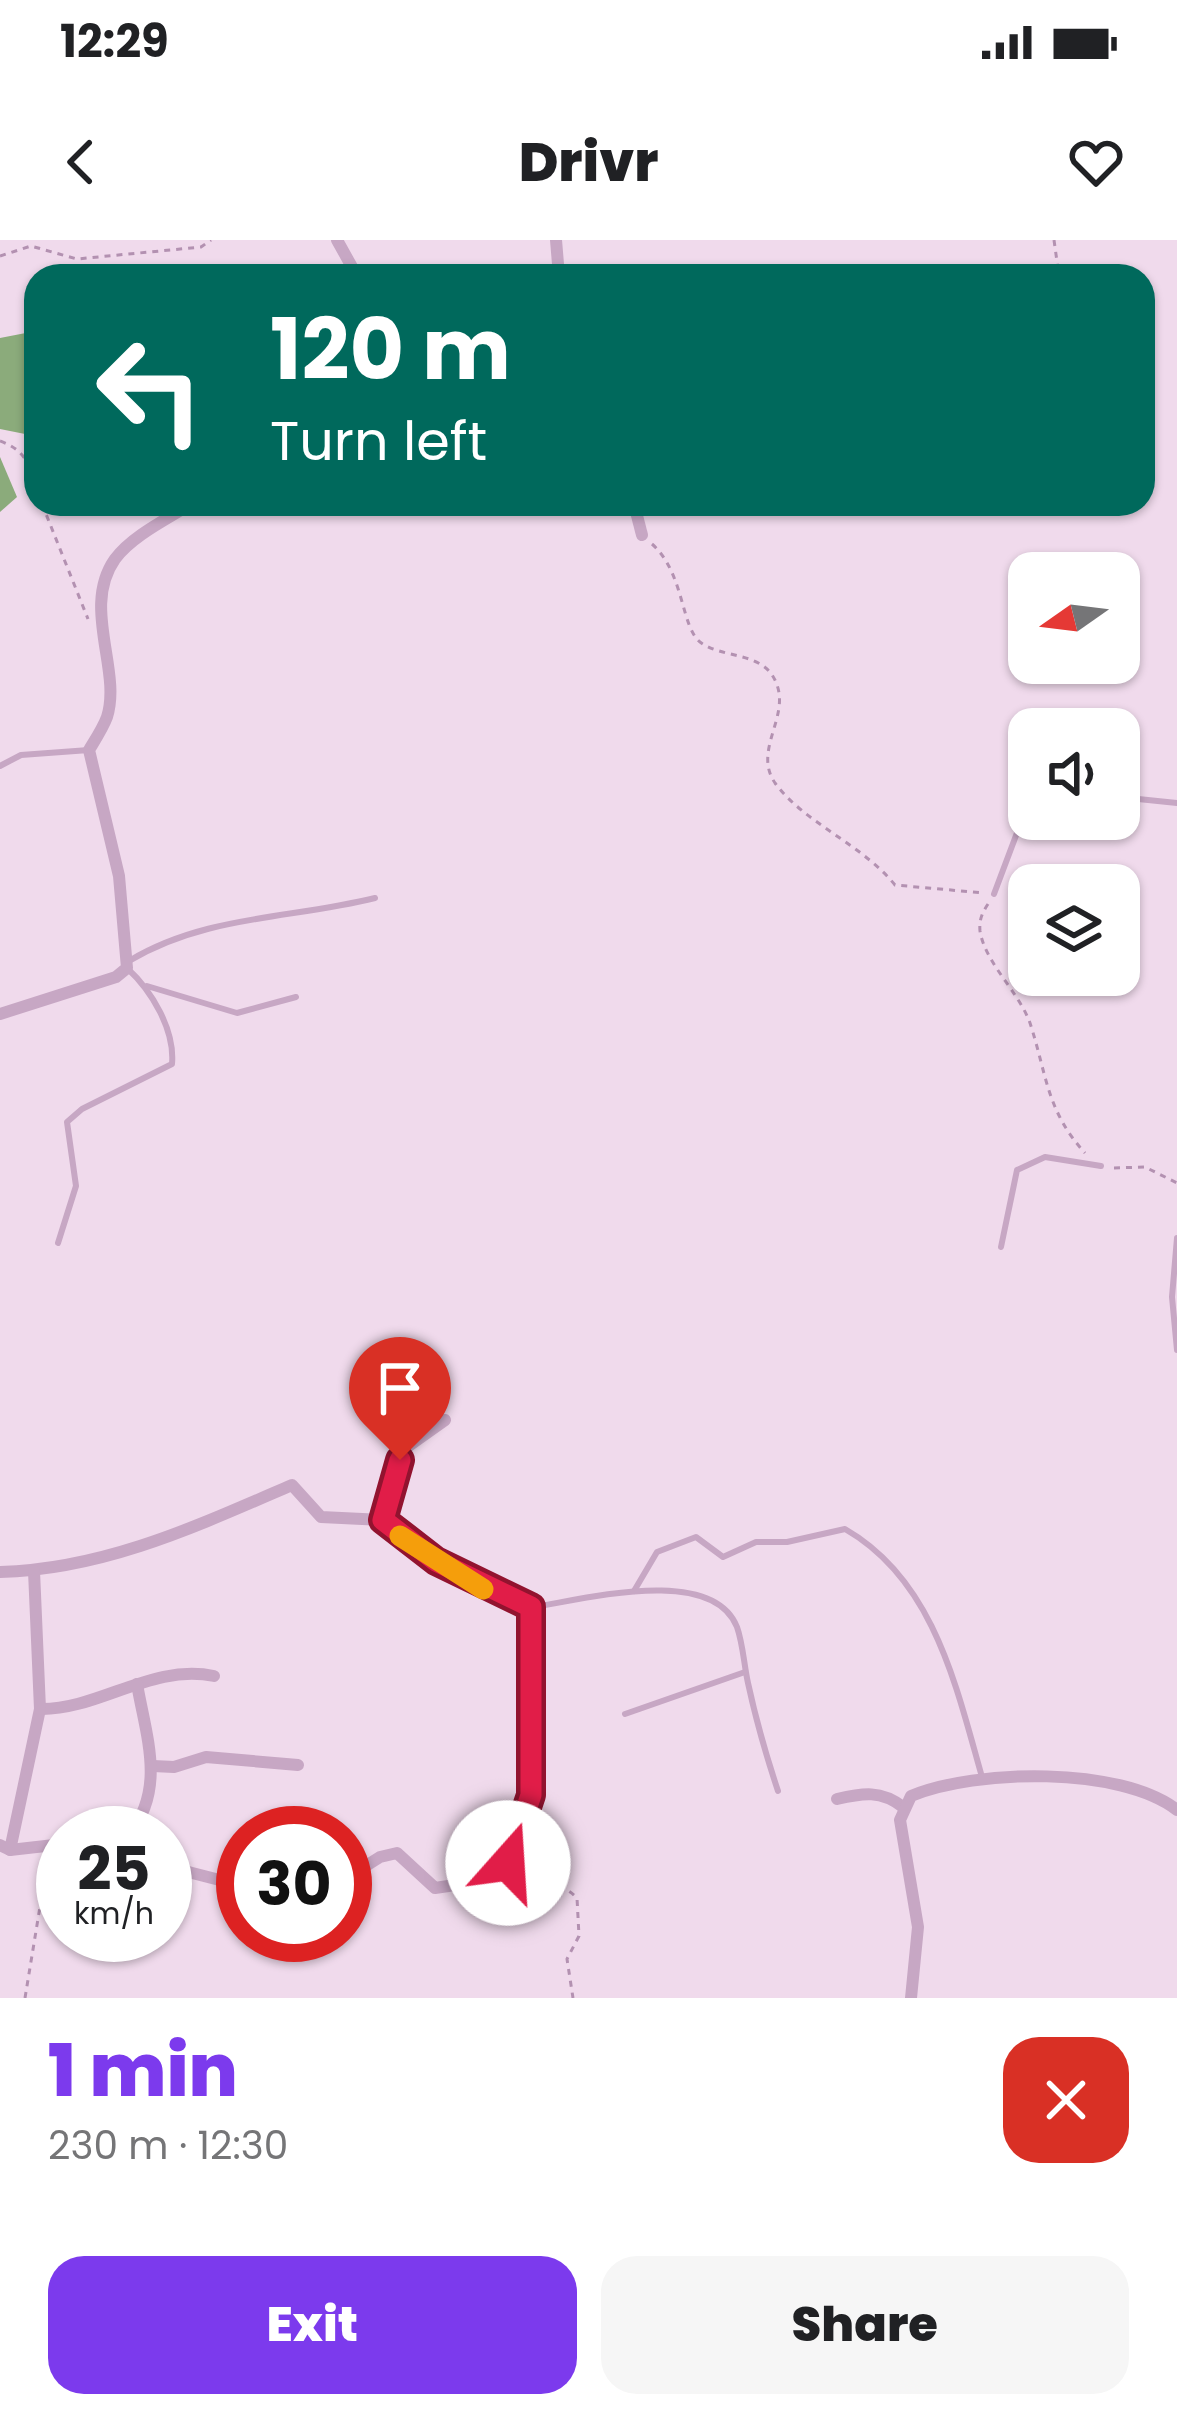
<!DOCTYPE html>
<meta charset="utf-8">
<style>
:root{--surface:#fff;--page:#f6f6f6;--text:#202124;--muted:#757577;--accent:#7c3aed}
body{margin:0;font-family:Poppins,sans-serif;background:var(--page);color:var(--text);height:100vh;display:flex;flex-direction:column;font-size:45px;white-space:nowrap}
*{box-sizing:border-box;margin:0}
p{font-size:39px;color:var(--muted)}
.icon{flex:none;width:66px;height:66px;fill:none;stroke:currentColor;stroke-width:2;stroke-linecap:round;stroke-linejoin:round}
.map{position:relative;height:1758px;overflow:hidden}
.details{display:flex;flex-direction:column;background:var(--surface);flex:1}
.details>*{flex:none}
.top-card{position:absolute;left:24px;top:24px;width:1131px;height:252px;border-radius:36px;box-shadow:0 3px 9px #0004;background:#00695c;color:#fff;overflow:hidden}
.needle{width:78px;rotate:256deg}
.buttons{position:absolute;left:1008px;top:312px;display:grid;gap:24px}
.buttons a{display:grid;place-items:center;width:132px;height:132px;border-radius:24px;background:var(--surface);box-shadow:0 3px 9px #0004;font-size:60px}
.speed{position:absolute;left:36px;top:1566px;display:flex;gap:24px;font-size:60px;font-weight:700;text-align:center}
.speed>*{display:grid;place-content:center;width:156px;height:156px;border-radius:50%;background:var(--surface);box-shadow:0 3px 9px #0004;line-height:1}
.speed small{font-size:30px;font-weight:400}
.speed .limit{border:18px solid #d22;background:#fff;color:#111}
.pin{position:absolute;display:grid;place-items:center;width:102px;height:102px;color:#fff;margin:-123px -51px;border-radius:50% 50% 50% 0;rotate:-45deg;box-shadow:0 0 12px #0007}
.pin .icon{rotate:45deg}
.me{position:absolute;width:132px;margin:-66px;rotate:19deg;stroke-linejoin:round;filter:drop-shadow(0 0 9px #0008)}
.turn{display:flex;align-items:center;gap:42px;height:252px;padding:0 48px;font-size:54px}
.turn .icon{width:156px;height:156px;stroke-width:2.5}
.turn b{display:block;font-size:84px;line-height:102px}
.round{display:grid;place-items:center;flex:none;width:126px;height:126px;border-radius:36px;background:var(--page)}
.overview{display:flex;align-items:center;justify-content:space-between;height:204px;padding:0 48px}
h1{font-size:72px;font-weight:800;line-height:90px;color:var(--accent)}
.button{display:flex;gap:24px;margin-top:auto;padding:24px 48px}
.button a{flex:1;height:138px;border-radius:36px;background:var(--accent);color:#fff;font-size:48px;font-weight:800;line-height:138px;text-align:center}
.button a+a{background:var(--page);color:var(--text)}
.status{display:flex;justify-content:space-between;align-items:center;height:84px;padding:0 60px;background:var(--surface);direction:ltr}
.status svg{height:33px;fill:currentColor}
header{display:flex;justify-content:space-between;align-items:center;height:156px;padding:0 48px;background:var(--surface);font-size:54px;font-weight:800}
.map>svg:first-child{display:block}
.water{fill:#8bab7b}
.lines{fill:none;stroke-linecap:round;stroke-linejoin:round}
.path{stroke:#b391b1;stroke-width:3;stroke-dasharray:6 6;stroke-linecap:butt}
.service{stroke:#c7a7c4;stroke-width:6}
.minor{stroke:#c7a7c4;stroke-width:12}
.route-casing{stroke:#92132f;stroke-width:30}
.route{stroke:#e11d48;stroke-width:21}
.slow{stroke:#f59e0b;stroke-width:21}
</style>
<div class="status"><b>12:29</b><svg viewBox="0 0 49 12"><path d="M0 12V9h3v3zM5 12V6h3v6zM10 12V3h3v9zM15 12V0h3v12zM26 1h20v11H26zM47 4h2v5h-2z"/></svg></div>
<header><svg class="icon" aria-label="back" viewBox="0 0 24 24"><path d="M15 5l-7 7 7 7"/></svg>Drivr<svg class="icon" aria-label="heart" viewBox="0 0 24 24"><path d="M12 20l-8-8c-3-5 5-10 8-4 3-6 11-1 8 4z"/></svg></header>
<div class="map">
<svg width="1177" height="1758" viewBox="0 0 1177 1758">
<rect width="100%" height="100%" fill="#f0daec"/>
<g class="water">
<path d="M 36,91 L 36,205 L 25,194 L 0,189 L 0,98 Z"/>
<path d="M 0,217 L 17,257 L 0,272 Z"/>
</g>
<g class="lines">
<g class="path">
<path d="M 1054,0 L 1059,36"/>
<path d="M 0,16 L 31,6 L 77,19 L 201,7 L 211,0"/>
<path d="M 0,201 C 24,210 29,222 36,246"/>
<path d="M 42,264 L 88,379"/>
<path d="M 652,304 C 684,332 681,387 700,402 C 724,420 765,410 777,445 C 789,478 753,511 775,543 C 804,583 862,604 895,645 L 984,653"/>
<path d="M 988,664 C 982,673 979,680 980,691 C 985,723 1019,752 1030,783 C 1047,835 1046,870 1085,913"/>
<path d="M 1114,928 L 1145,927 L 1177,943"/>
<path d="M 513,1633 C 532,1649 557,1637 577,1658 L 579,1696 L 567,1719 L 573,1758"/>
<path d="M 25,1758 L 48,1618"/>
</g>
<g class="service">
<path d="M 0,526 L 21,515 L 89,510"/>
<path d="M 1119,557 L 1177,563"/>
<path d="M 994,654 L 1029,561"/>
<path d="M 129,721 C 205,675 291,679 375,658"/>
<path d="M 147,746 L 237,773 L 296,757"/>
<path d="M 1177,998 L 1172,1057 L 1177,1110"/>
<path d="M 58,1003 L 76,946 L 67,882 L 82,869 L 172,824 C 175,790 152,751 127,728"/>
<path d="M 1001,1007 L 1017,930 L 1045,917 L 1101,926"/>
<path d="M 634,1351 L 657,1312 L 696,1297 L 723,1317 L 756,1302 L 787,1302 L 845,1289 C 934,1340 956,1446 982,1537"/>
<path d="M 534,1367 C 581,1360 712,1324 737,1387 C 743,1404 744,1425 748,1443 C 756,1480 766,1515 778,1551"/>
<path d="M 625,1474 L 745,1432"/>
</g>
<g class="minor">
<path d="M 337,0 L 357,36"/>
<path d="M 556,0 L 559,36"/>
<path d="M 634,264 L 642,295"/>
<path d="M 0,774 L 116,737 L 127,728 L 119,636 L 89,510 C 95,500 103,488 107,477 C 122,430 81,367 115,319 C 132,296 167,279 191,264"/>
<path d="M 383,1280 L 407,1207 L 445,1180"/>
<path d="M 0,1332 C 105,1329 197,1286 292,1245 L 321,1277 L 383,1280 L 436,1321 L 484,1349 L 531,1367 L 531,1555 L 513,1598"/>
<path d="M 40,1469 C 99,1470 152,1423 214,1436"/>
<path d="M 153,1526 L 174,1527 L 206,1517 L 298,1525"/>
<path d="M 837,1559 C 863,1553 881,1550 903,1567"/>
<path d="M 130,1593 C 166,1548 146,1496 137,1444"/>
<path d="M 0,1605 L 10,1610 L 63,1604"/>
<path d="M 10,1610 L 40,1469 L 34,1331"/>
<path d="M 165,1626 L 243,1646"/>
<path d="M 345,1639 L 380,1617 L 397,1613 L 435,1648 L 475,1642 L 508,1623 L 513,1598 L 561,1616"/>
<path d="M 911,1758 L 918,1687 L 900,1580 L 911,1556 C 976,1529 1120,1526 1177,1570"/>
</g>
</g>
<g class="lines">
<defs>
<path id="route" d="M 400,1220 L 383,1280 L 436,1321 L 531,1367 L 531,1555 L 508,1623"/>
</defs>
<use href="#route" class="route-casing"/>
<use href="#route" class="route"/>
<path class="slow" d="M 400,1296 L 483,1349"/>
</g>
</svg>
<div class="buttons">
<a><svg class="needle" viewBox="-14 -14 28 28"><path d="M0-13l5 13h-10z" fill="#e53935"/><path d="M0 13l5-13h-10z" fill="#757577"/></svg></a>
<a><svg class="icon" aria-label="sound" viewBox="0 0 24 24"><path d="M4 9h4l5-4v14l-5-4H4zM17 9q2 3 0 6"/></svg></a>
<a><svg class="icon" aria-label="layers" viewBox="0 0 24 24"><path d="M12 4l9 5-9 5-9-5zM3 14l9 5 9-5"/></svg></a>
</div>
<div class="speed"><div>25<small>km/h</small></div><div class="limit">30</div></div>
<div class="pin" style="left:400px;top:1220px;background:#d93025"><svg class="icon" aria-label="arrive" viewBox="0 0 24 24"><path d="M6 21V4h12l-3 4 3 4H6"/></svg></div>
<svg class="me" style="left:508px;top:1623px" viewBox="-20 -20 40 40"><circle r="19" fill="#fff"/><path d="M0-13L10 11 0 6-10 11z" fill="#e11d48"/></svg>
<div class="top-card">
<div class="turn"><svg class="icon" aria-label="left" viewBox="0 0 24 24"><path d="M17 20v-9H6M10 6l-5 5 5 5"/></svg><div><b>120 m</b>Turn left</div></div>
</div>
</div>
<section class="details">
<div class="overview"><div><h1>1 min</h1><p>230 m · 12:30</p></div><a class="round" style="background:#d93025;color:#fff"><svg class="icon" aria-label="close" viewBox="0 0 24 24"><path d="M6 6l12 12M18 6L6 18"/></svg></a></div>
<div class="button"><a>Exit</a><a>Share</a></div>
</section>
